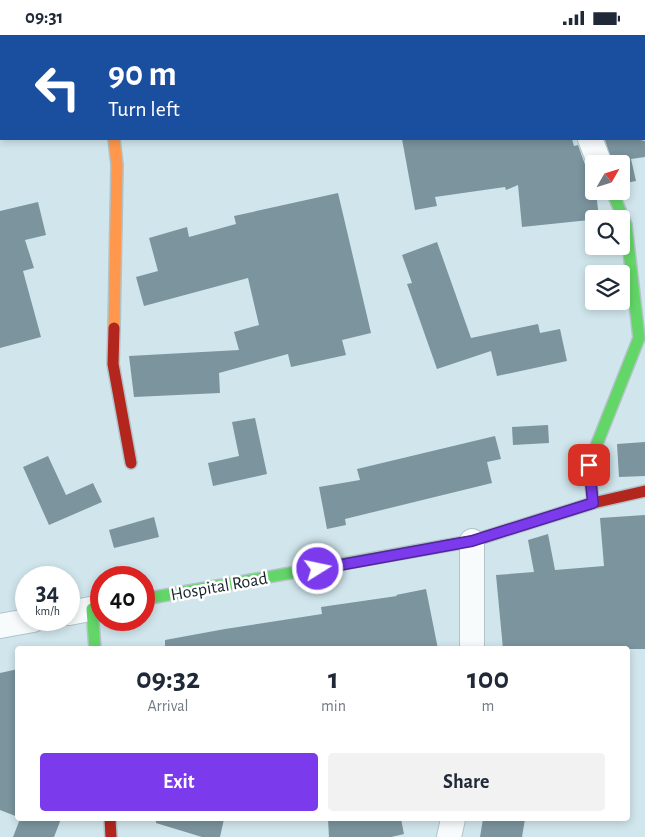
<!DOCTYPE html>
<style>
:root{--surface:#fff;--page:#f2f2f3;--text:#1f2937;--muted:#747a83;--accent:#7c3aed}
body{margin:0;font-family:"Alegreya Sans",sans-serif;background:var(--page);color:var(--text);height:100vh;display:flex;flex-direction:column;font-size:19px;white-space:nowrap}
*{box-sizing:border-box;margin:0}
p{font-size:16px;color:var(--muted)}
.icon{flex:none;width:28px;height:28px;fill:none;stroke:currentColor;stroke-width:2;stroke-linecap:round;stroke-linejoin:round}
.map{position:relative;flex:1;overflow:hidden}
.drawer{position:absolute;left:15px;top:611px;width:615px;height:175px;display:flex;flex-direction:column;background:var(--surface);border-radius:5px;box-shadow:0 2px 8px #0003}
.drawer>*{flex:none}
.banner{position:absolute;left:0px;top:0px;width:645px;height:105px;box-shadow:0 2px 8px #0003;background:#1a4fa0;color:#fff;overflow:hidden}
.needle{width:32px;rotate:51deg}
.buttons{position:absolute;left:585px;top:120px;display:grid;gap:10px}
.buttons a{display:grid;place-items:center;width:45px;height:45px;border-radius:5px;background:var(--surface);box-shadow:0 2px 8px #0003;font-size:25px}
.speed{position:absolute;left:15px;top:531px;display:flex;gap:10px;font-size:25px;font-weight:700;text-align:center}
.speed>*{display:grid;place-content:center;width:65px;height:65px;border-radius:50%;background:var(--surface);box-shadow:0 2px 8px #0003;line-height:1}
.speed small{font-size:12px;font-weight:400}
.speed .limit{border:8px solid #d22;background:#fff;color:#111}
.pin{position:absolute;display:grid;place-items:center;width:42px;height:42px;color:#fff;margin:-21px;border-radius:10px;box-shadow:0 2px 8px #0006}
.me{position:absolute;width:55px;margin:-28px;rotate:80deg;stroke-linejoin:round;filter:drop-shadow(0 0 4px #0008)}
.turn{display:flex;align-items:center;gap:18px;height:105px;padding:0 25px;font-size:22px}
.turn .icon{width:65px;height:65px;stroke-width:2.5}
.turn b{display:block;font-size:35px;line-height:42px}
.eta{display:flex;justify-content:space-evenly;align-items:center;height:85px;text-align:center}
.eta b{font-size:30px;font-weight:700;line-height:35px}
.button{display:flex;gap:10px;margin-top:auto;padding:10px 25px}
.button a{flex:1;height:58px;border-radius:5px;background:var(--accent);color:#fff;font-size:20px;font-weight:700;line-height:58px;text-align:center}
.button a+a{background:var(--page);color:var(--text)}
.status{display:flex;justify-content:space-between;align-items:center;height:35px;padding:0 25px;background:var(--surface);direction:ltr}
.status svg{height:14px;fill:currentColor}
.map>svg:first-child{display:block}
.building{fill:#7b949e}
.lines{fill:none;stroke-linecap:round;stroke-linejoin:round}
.street-casing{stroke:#b1c3c8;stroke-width:26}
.fast-casing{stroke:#b1c3c8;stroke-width:14}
.slow-casing{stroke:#b1c3c8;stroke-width:14}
.jam-casing{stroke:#b1c3c8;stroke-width:14}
.street{stroke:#f8fbfc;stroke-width:24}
.fast{stroke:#63d668;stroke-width:11}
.slow{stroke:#ff974d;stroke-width:11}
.jam{stroke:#b3261e;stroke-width:11}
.route-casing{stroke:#51269a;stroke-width:12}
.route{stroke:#7c3aed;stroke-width:9}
.labels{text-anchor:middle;stroke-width:5;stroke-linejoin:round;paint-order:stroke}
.street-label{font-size:18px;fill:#142428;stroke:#fff}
</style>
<div class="status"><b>09:31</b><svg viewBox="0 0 49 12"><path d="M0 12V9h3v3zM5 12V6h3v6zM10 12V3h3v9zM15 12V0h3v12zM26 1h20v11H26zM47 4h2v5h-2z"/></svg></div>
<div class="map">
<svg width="645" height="802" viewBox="0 0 645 802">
<rect width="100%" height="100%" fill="#d0e6ec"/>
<g class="building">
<path d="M 402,104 L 572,104 L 574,111 L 578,110 L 587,135 L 594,141 L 594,156 L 596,156 L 599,184 L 522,192 L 518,150 L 506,155 L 505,152 L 435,162 L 437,171 L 415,175 Z"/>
<path d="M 614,104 L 637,104 L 645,106 L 645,122 L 631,124 L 636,146 L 625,148 L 621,143 L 621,129 L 613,129 L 605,105 Z"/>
<path d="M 338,158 L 371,298 L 342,305 L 346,320 L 291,332 L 288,319 L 219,338 L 220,358 L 134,362 L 129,321 L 239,315 L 234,297 L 259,290 L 248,243 L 144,271 L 136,242 L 158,236 L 149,203 L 187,192 L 189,202 L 236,189 L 234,181 Z"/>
<path d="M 38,167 L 46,200 L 25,205 L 34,233 L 23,236 L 41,302 L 0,313 L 0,176 Z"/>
<path d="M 437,207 L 471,303 L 538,289 L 540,298 L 560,294 L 567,326 L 497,341 L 491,316 L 437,334 L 407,249 L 412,248 L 402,220 Z"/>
<path d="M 255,383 L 267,439 L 213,451 L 208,428 L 239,421 L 232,387 Z"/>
<path d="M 548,390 L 549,408 L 513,410 L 512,392 Z"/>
<path d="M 495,401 L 501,424 L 487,427 L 492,448 L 345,484 L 346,490 L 327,494 L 319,452 L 360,445 L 357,434 Z"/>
<path d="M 645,407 L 645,441 L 619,442 L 617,409 Z"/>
<path d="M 48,421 L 66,460 L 93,448 L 102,467 L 49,490 L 23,432 Z"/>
<path d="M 645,480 L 645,614 L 503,614 L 496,540 L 534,537 L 528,505 L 548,499 L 555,535 L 604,531 L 600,483 Z"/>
<path d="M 154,482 L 159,502 L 114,513 L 109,495 Z"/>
<path d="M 426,554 L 438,614 L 165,614 L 165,605 L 225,594 L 322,579 L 321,572 L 397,561 L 396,560 Z"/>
<path d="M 18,634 L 18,782 L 0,775 L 0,638 Z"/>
<path d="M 20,784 L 61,784 L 54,802 L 13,802 Z"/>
<path d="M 156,784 L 224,784 L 220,802 L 202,802 L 156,788 Z"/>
<path d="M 328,784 L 401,784 L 404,799 L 391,802 L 329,802 Z"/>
<path d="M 483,784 L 525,784 L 522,802 L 480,802 Z"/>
</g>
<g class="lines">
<defs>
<g id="street">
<path d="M 100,0 L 100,1"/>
<path d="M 129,0 L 130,1"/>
<path d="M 280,1 L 282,0"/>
<path d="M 575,1 L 575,0"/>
<path d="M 644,31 L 645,30"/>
<path d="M 0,42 L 1,41"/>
<path d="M 644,92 L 645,92"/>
<path d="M 590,104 L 600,129"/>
<path d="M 69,578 L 101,572"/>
<path d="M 0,591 L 33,585"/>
<path d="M 472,614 L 472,506"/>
<path d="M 449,802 L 453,784"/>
</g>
<g id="fast">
<path d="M 593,468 L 589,429 L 639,303 L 626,190 L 612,156"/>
<path d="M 144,564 L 443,511"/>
<path d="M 92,574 L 95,614"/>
</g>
<path id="slow" d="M 114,104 L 117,130 L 114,293"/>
<g id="jam">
<path d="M 114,293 L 113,329 L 131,428"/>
<path d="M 443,511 L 472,506 L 593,468 L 645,456"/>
<path d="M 110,784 L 111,802"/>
</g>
</defs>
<use href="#street" class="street-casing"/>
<use href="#fast" class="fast-casing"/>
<use href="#slow" class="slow-casing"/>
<use href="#jam" class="jam-casing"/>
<use href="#street" class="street"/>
<use href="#fast" class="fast"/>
<use href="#slow" class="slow"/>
<use href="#jam" class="jam"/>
</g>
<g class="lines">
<defs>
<path id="route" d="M 318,534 L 472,506 L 593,468 L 589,430"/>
</defs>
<use href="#route" class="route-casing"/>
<use href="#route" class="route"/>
</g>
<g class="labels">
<g class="street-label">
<text transform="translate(219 551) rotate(-10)" y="6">Hospital Road</text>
</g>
</g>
</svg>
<div class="buttons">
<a><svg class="needle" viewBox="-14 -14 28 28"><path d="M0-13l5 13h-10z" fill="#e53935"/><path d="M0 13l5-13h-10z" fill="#747a83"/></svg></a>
<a><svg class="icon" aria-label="search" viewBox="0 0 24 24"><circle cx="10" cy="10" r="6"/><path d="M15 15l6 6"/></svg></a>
<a><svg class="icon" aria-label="layers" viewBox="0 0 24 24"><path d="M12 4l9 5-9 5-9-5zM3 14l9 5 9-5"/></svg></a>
</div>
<div class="speed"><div>34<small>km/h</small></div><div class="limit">40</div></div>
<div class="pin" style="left:589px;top:430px;background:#d93025"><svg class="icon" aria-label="arrive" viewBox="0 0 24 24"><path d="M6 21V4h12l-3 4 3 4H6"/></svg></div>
<svg class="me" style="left:318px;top:534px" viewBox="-20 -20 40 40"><circle r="17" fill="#7c3aed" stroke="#fff" stroke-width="3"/><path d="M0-11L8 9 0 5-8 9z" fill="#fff"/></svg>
<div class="banner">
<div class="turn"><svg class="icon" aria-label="left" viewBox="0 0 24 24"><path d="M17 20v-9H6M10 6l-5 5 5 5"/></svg><div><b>90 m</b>Turn left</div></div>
</div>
<section class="drawer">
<div class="eta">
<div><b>09:32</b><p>Arrival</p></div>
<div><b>1</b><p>min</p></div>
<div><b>100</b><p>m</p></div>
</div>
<div class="button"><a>Exit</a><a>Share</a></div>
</section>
</div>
